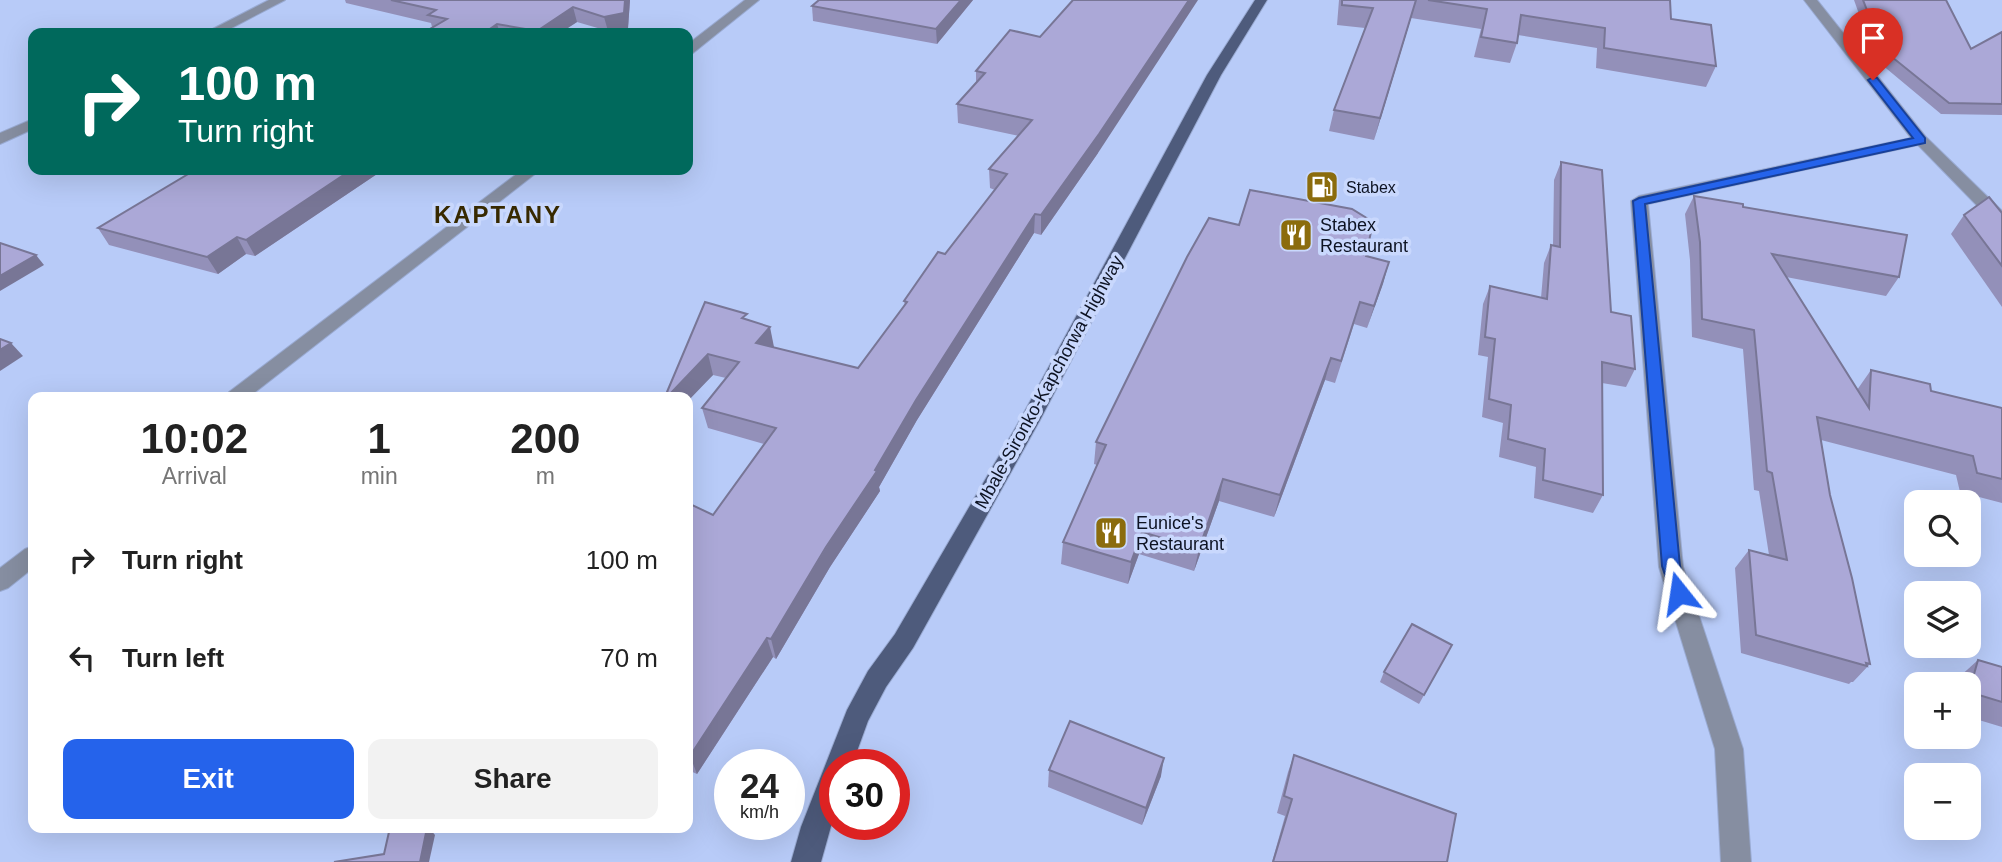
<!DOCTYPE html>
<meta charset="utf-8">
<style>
:root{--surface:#fff;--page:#f2f2f2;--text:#222;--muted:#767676;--accent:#2563eb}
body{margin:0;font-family:Helvetica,sans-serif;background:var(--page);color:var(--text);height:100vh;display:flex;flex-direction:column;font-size:26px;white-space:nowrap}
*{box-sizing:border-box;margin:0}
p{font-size:23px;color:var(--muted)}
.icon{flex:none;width:38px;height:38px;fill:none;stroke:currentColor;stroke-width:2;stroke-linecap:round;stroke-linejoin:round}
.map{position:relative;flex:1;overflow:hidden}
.side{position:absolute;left:28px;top:392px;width:665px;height:441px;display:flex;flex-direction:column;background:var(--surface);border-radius:14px;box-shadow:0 7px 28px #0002}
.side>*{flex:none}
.hud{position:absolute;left:28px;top:28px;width:665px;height:147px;border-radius:14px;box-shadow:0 7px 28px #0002;background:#00695c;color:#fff;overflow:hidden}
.buttons{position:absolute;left:1904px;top:490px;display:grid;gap:14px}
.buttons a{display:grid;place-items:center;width:77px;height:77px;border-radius:14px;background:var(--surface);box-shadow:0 7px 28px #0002;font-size:35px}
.speed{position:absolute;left:714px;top:749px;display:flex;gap:14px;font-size:35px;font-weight:700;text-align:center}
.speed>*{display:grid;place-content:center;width:91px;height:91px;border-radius:50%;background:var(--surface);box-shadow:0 7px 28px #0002;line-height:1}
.speed small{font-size:18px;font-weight:400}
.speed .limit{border:10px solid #d22;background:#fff;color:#111}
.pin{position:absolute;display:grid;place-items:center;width:60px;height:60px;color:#fff;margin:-72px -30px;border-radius:50% 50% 50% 0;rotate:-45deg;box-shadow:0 0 7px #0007}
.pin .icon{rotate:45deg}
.me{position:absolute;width:77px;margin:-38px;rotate:345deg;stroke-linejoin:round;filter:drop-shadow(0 0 5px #0008)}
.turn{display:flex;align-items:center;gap:24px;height:147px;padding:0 35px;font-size:32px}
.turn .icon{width:91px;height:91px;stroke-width:2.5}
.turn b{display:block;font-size:49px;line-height:60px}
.eta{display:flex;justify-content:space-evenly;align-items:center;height:119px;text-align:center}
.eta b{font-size:42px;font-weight:600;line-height:49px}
.cta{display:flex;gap:14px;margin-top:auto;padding:14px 35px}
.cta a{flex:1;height:80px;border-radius:14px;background:var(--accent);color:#fff;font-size:28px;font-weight:600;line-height:80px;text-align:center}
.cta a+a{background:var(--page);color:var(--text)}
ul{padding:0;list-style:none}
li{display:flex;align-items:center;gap:21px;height:98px;padding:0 35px}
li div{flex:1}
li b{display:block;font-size:26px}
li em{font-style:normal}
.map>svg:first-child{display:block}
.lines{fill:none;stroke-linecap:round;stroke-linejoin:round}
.street-casing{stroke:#99aad2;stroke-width:2}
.primary-casing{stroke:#99aad2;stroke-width:2}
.street{fill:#868ea1;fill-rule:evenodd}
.primary{fill:#4e5b7c;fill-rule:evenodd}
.wall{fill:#9390b9}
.shaded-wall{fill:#787696}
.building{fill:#aba8d7;stroke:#787696;stroke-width:2}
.route{fill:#2563eb;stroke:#184099;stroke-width:2}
.labels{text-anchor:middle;stroke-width:7;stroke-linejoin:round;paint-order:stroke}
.far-poi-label{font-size:16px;fill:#0d1323;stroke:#c9d8fd;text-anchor:start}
.poi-label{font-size:18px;fill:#0d1323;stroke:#c9d8fd;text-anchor:start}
.street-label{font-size:18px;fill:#0d1323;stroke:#c9d8fd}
.district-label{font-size:24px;font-weight:bold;letter-spacing:2px;fill:#372900;stroke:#c9d8fd}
</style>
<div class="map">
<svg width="2002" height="862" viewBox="0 0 2002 862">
<rect width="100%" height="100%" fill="#b8cbf8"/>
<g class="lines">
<defs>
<g id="street">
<path d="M 269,0 L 285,0 L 222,33 L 205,33 Z"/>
<path d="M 745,0 L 759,0 L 693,53 L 688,54 L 688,44 Z"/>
<path d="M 1804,0 L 1817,0 L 1926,137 L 2002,211 L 2002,226 L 1996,225 L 1918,145 L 1648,204 L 1683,567 L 1743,749 L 1751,862 L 1721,862 L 1715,749 L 1659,567 L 1631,201 L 1639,196 L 1911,138 Z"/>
<path d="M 33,119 L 33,129 L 0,144 L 0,133 Z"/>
<path d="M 522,170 L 540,170 L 249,397 L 226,397 L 229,392 Z"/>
<path d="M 33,546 L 33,568 L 8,588 L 0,591 L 0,568 L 25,549 Z"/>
</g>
<path id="primary" d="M 1255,0 L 1267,0 L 1221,75 L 1040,420 L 913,648 L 886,687 L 868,721 L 852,765 L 835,765 L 835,812 L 821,862 L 791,862 L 801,827 L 847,710 L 868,671 L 895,634 L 1020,420 L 1207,75 Z"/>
</defs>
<use href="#street" class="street-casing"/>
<use href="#primary" class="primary-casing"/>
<use href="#street" class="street"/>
<use href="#primary" class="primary"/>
</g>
<g class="wall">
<path d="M 345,0 L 630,0 L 628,28 L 608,31 L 577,22 L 560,33 L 423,33 L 432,27 L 431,23 L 346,3 Z"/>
<path d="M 819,0 L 973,0 L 937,44 L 813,21 L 812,6 Z"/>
<path d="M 1339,0 L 1670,0 L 1671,19 L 1716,66 L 1706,87 L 1596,68 L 1597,48 L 1518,35 L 1517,43 L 1510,63 L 1474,57 L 1481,29 L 1411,18 L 1374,140 L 1329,131 L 1334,110 L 1365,28 L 1337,25 Z"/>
<path d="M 1854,0 L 1946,0 L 1971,49 L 2002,32 L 2002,115 L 1941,114 L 1875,59 Z"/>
<path d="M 1010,30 L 1098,153 L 1041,235 L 1034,233 L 917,420 L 879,487 L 880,491 L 830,567 L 776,659 L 773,657 L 697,774 L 688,770 L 688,503 L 713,515 L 764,444 L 708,428 L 702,408 L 726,378 L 713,375 L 688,397 L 668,397 L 667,392 L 705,302 L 748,320 L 774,347 L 773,348 L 858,368 L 905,305 L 904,301 L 945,254 L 995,190 L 990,188 L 989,169 L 1019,136 L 958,123 L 957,104 L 976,82 L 976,71 Z"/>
<path d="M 1561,162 L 1611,312 L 1635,369 L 1626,387 L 1602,383 L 1603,495 L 1593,513 L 1534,498 L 1536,467 L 1499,457 L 1503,423 L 1482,417 L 1488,357 L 1478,355 L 1483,304 L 1490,286 L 1541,298 L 1544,263 L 1551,245 L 1553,246 L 1554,180 Z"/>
<path d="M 383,170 L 255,256 L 246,254 L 218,274 L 109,245 L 98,228 Z"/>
<path d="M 1694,196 L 1743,207 L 1899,277 L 1886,296 L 1786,277 L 1857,390 L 1871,370 L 1931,391 L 2002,408 L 2002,503 L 1960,492 L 1956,475 L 1821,440 L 1830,495 L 1870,664 L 1853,682 L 1851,682 L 1849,684 L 1741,653 L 1735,568 L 1749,550 L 1769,555 L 1759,491 L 1754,490 L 1743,349 L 1692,337 L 1690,260 L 1685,214 Z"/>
<path d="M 2002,213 L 2002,307 L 1951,234 L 1964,215 Z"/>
<path d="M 1366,256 L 1389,262 L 1367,328 L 1354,324 L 1335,383 L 1325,380 L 1274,517 L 1219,501 L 1194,571 L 1139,554 L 1128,584 L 1061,564 L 1063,542 L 1097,465 L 1094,464 L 1096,442 Z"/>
<path d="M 1452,645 L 1419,704 L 1380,682 L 1384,672 Z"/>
<path d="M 1978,660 L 2002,667 L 2002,727 L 1969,717 L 1969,684 L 1956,684 L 1957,679 Z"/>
<path d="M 1294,755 L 1447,862 L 1272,862 L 1285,816 L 1277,813 L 1288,772 Z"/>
<path d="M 1049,770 L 1161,776 L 1142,825 L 1048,787 Z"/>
</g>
<g class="shaded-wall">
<path d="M 625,0 L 630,0 L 628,28 L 608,31 L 604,17 Z"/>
<path d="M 961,0 L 973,0 L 937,44 L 936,29 Z"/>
<path d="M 1189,0 L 1198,0 L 1098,153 L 1041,235 L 1041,215 Z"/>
<path d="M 1416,0 L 1411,18 L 1374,140 L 1380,118 Z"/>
<path d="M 573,7 L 577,22 L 560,33 L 537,33 L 537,31 Z"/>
<path d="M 497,24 L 500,33 L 484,33 Z"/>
<path d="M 351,170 L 383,170 L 255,256 L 246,240 Z"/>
<path d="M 1035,214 L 1034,233 L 917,420 L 879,487 L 880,491 L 830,567 L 776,659 L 771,639 L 916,400 Z"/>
<path d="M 237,237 L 246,254 L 218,274 L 207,257 Z"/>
<path d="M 36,255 L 44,265 L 0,291 L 0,276 Z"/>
<path d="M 1389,262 L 1383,284 L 1367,328 L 1374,306 Z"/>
<path d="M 770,327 L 774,347 L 760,363 L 756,343 Z"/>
<path d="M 11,343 L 23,356 L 0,371 L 0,350 Z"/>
<path d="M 708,354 L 713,375 L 688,401 L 688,397 L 671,397 L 670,394 Z"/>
<path d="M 1331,358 L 1325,380 L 1274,517 L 1280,495 Z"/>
<path d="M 1223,479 L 1219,501 L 1194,571 L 1199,549 Z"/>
<path d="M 1142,532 L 1139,554 L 1128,584 L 1131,562 Z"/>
<path d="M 767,638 L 773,657 L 697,774 L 690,756 Z"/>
<path d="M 1164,758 L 1161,776 L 1142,825 L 1146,808 Z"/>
<path d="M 427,828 L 429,828 L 435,835 L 429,862 L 420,862 Z"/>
</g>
<g class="building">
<path d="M 391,0 L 625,0 L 624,13 L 604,17 L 573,7 L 537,31 L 497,24 L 484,33 L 423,33 L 447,19 L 428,15 L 436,10 Z"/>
<path d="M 819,0 L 961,0 L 936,29 L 812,6 Z"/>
<path d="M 1073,0 L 1189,0 L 1099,134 L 1041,215 L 1035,214 L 916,400 L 875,470 L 877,471 L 826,547 L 771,639 L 767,638 L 690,756 L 688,755 L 688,503 L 713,515 L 776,428 L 702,408 L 739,362 L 708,354 L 670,394 L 667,392 L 705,302 L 747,314 L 742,318 L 770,327 L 756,343 L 858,368 L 907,302 L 904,301 L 938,252 L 945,254 L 1007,174 L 989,169 L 1032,120 L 957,104 L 985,73 L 976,71 L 1010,30 L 1040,37 Z"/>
<path d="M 1342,0 L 1416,0 L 1380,118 L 1334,110 L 1373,8 L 1342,5 Z"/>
<path d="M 1428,0 L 1670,0 L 1671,19 L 1711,25 L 1716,66 L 1604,48 L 1605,28 L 1521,15 L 1517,43 L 1481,37 L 1487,9 Z"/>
<path d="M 1863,0 L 1946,0 L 1971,49 L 2002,32 L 2002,104 L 1949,103 L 1882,49 Z"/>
<path d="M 1561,162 L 1602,170 L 1611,312 L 1631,316 L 1635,369 L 1602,362 L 1603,495 L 1543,480 L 1545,449 L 1508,439 L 1511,405 L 1489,399 L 1495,339 L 1485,337 L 1490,286 L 1547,299 L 1551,245 L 1560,247 Z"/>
<path d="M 195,170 L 351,170 L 246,240 L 237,237 L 207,257 L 98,228 Z"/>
<path d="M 1250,190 L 1352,209 L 1373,222 L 1366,256 L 1389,262 L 1374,306 L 1360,302 L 1341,361 L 1331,358 L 1280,495 L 1223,479 L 1199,549 L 1142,532 L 1131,562 L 1063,542 L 1106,445 L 1096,442 L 1187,257 L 1209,218 L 1239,225 Z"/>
<path d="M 1694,196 L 1743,204 L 1743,207 L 1907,235 L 1899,277 L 1772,254 L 1869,408 L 1871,370 L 1930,384 L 1931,391 L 2002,408 L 2002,479 L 1977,473 L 1973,456 L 1817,417 L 1830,495 L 1852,578 L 1870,664 L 1866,663 L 1867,666 L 1756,635 L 1749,550 L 1787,560 L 1772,473 L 1767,471 L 1754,330 L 1702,319 L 1700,242 Z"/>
<path d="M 1989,197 L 2002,213 L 2002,266 L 1964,215 Z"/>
<path d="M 0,243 L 36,255 L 0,276 Z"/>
<path d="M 0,339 L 11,343 L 0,350 Z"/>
<path d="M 1412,624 L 1452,645 L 1424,695 L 1384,672 Z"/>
<path d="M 1978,660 L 2002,667 L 2002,702 L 1969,692 Z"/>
<path d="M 1070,721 L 1164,758 L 1146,808 L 1049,770 Z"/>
<path d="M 1294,755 L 1456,814 L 1447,862 L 1273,862 L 1292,799 L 1284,796 Z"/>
<path d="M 414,828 L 427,828 L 420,862 L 334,862 L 384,854 L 389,832 Z"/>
</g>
<path class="route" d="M 1873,77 L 1877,78 L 1925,138 L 1925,143 L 1645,204 L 1680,566 L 1689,593 L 1686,598 L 1679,600 L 1673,598 L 1662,566 L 1633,201 L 1639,198 L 1913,138 L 1868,80 Z"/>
<defs>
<symbol id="fuel-square" viewBox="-11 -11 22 22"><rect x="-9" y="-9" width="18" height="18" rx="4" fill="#8b6c0d" stroke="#c9d8fd"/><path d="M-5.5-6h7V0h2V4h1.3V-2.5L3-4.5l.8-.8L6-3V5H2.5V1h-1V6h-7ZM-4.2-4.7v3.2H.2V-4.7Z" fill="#fff"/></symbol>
<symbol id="restaurant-square" viewBox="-11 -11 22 22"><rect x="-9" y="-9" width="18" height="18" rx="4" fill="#8b6c0d" stroke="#c9d8fd"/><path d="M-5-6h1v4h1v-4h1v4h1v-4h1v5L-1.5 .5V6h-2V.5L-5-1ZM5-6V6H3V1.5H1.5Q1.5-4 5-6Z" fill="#fff"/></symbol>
</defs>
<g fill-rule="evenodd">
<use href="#fuel-square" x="1303" y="168" width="38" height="38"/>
<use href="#restaurant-square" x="1277" y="216" width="38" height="38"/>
<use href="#restaurant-square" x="1092" y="514" width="38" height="38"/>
</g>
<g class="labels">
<g class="far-poi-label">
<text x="1346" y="193">Stabex</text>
</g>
<g class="poi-label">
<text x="1320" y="231">Stabex<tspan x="1320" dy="21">Restaurant</tspan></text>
<text x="1136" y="529">Eunice's<tspan x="1136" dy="21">Restaurant</tspan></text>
</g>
<g class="street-label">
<text transform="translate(1049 382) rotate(-61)" y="6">Mbale-Sironko-Kapchorwa Highway</text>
</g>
<g class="district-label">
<text x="498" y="223">KAPTANY</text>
</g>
</g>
</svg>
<div class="buttons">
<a><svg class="icon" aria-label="search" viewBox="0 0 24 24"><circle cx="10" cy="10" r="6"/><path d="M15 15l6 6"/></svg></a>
<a><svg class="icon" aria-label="layers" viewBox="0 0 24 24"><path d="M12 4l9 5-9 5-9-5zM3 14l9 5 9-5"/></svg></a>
<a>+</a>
<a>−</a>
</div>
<div class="speed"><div>24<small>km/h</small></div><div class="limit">30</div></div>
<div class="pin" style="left:1873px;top:80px;background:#d93025"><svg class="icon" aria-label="arrive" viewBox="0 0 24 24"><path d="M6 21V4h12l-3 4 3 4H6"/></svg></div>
<svg class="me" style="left:1679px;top:593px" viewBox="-20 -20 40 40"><path d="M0-17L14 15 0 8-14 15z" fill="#2563eb" stroke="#fff" stroke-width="4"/></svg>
<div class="hud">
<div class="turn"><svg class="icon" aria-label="right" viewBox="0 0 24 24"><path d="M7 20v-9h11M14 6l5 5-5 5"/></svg><div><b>100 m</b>Turn right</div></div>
</div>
<section class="side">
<div class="eta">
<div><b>10:02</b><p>Arrival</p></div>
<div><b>1</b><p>min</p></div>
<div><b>200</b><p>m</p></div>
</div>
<ul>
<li><svg class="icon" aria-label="right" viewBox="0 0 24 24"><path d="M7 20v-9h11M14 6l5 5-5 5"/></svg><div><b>Turn right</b></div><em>100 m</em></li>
<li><svg class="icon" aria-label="left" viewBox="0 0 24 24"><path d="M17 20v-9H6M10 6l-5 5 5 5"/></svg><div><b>Turn left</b></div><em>70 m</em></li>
</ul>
<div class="cta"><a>Exit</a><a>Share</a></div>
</section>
</div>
